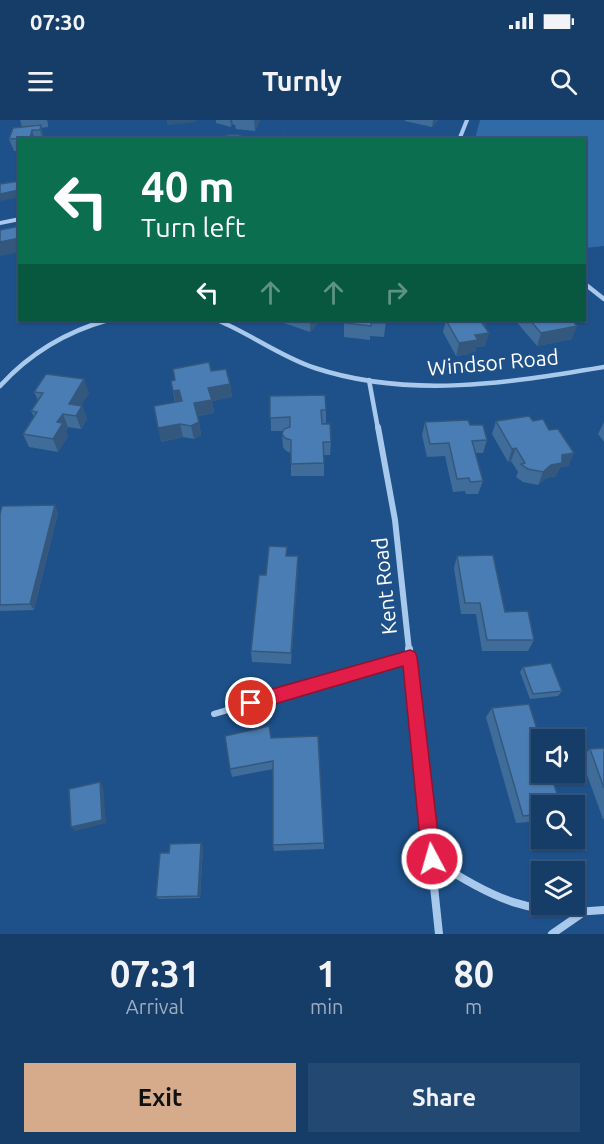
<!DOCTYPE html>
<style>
:root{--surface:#163d68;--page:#234871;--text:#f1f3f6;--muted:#9eaec0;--line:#35567c;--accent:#d6ab8b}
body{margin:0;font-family:Ubuntu,sans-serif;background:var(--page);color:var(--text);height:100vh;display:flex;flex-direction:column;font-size:22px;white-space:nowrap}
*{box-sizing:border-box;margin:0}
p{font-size:20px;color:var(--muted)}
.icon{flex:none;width:33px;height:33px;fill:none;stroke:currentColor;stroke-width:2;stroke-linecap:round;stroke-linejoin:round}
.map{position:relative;height:814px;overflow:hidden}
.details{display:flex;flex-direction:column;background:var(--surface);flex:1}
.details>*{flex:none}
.top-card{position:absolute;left:18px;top:18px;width:568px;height:183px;border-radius:0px;box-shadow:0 2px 4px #0004,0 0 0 2px var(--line);background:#0b6e4f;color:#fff;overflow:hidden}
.fabs{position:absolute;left:531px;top:609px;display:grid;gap:12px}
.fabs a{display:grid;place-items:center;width:54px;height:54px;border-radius:0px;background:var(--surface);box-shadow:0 2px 4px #0004,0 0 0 2px var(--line);font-size:30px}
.pin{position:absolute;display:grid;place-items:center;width:51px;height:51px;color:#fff;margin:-26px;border:3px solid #fff;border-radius:50%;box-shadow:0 2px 6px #0007}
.me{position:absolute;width:66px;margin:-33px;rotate:354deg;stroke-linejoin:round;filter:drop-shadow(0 0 4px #0008)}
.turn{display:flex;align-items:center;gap:21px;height:126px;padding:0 24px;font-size:27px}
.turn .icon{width:78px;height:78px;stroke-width:2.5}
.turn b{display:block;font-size:42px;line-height:51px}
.lanes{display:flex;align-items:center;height:57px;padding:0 24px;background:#0003;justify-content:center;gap:30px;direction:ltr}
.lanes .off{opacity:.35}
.eta{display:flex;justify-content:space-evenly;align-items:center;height:102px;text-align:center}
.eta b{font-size:36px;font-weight:700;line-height:42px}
.primary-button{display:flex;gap:12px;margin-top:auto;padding:12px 24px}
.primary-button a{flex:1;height:69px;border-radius:0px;background:var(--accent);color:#111;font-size:24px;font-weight:700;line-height:69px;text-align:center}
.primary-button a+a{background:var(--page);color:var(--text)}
.status{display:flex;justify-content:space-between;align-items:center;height:42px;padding:0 30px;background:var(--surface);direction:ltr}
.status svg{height:16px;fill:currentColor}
header{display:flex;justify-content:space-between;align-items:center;height:78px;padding:0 24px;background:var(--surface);font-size:27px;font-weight:700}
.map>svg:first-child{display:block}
.green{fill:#316ba7}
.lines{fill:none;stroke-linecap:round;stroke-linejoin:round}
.lane{stroke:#a9c9ec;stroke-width:6}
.street-far3{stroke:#a9c9ec;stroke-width:4}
.street-far2{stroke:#a9c9ec;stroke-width:4.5}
.street-far1{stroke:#a9c9ec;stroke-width:6}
.street{stroke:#a9c9ec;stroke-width:8}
.wall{fill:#406c9a}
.shaded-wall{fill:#34587d}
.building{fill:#4a7db3;stroke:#34587d;stroke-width:1.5}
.route{fill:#e11d48;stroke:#92132f;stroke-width:1.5}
.labels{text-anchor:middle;stroke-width:6;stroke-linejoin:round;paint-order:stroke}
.street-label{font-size:21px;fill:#fff;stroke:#1e518a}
</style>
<div class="status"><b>07:30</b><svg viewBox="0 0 49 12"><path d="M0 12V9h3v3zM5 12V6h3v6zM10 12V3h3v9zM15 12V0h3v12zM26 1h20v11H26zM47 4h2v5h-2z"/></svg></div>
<header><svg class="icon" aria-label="menu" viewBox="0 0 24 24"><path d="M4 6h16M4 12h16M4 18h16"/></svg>Turnly<svg class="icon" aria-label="search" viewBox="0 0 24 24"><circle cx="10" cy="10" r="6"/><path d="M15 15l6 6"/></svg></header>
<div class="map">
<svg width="604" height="814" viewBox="0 0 604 814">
<rect width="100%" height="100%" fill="#1e518a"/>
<path class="green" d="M 480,0 L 604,0 L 604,126 L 585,128 L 585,20 L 475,19 Z"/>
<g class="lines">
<path class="lane" d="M 214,594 L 409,537"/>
<g class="street-far3">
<path d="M 459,20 L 467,0"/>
<path d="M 0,103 L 20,99"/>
</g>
<g class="street-far2">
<path d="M 585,164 L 604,179"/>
<path d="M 217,200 C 251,214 281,237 315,248 C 409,279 509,263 604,247"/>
<path d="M 369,260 L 378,309"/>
<path d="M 0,266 C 30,233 65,212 108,200"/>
</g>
<path class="street-far1" d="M 378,307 L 395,400 L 409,530"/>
<g class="street">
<path d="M 409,529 L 439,814"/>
<path d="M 432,739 C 492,779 531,797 604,790"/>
<path d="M 552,814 L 581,794"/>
</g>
</g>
<g class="wall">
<path d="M 20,0 L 47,0 L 48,4 L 48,7 L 41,8 L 44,18 L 44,20 L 20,20 L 20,31 L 14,31 L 9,19 L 22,7 Z"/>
<path d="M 216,0 L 260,0 L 255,11 L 236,9 L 235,5 L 233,4 L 231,7 L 216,3 Z"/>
<path d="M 405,0 L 438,0 L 432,7 L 405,1 Z"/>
<path d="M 278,200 L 321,200 L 310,212 L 278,201 Z"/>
<path d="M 344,200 L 386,200 L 384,217 L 370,216 L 370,220 L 344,217 Z"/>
<path d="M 446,200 L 486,208 L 485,226 L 476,227 L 475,233 L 456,236 L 443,212 Z"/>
<path d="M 515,200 L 572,200 L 572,219 L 537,226 Z"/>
<path d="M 211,251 L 230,264 L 232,277 L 212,281 L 214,293 L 198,296 L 201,315 L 194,319 L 183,317 L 161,322 L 175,283 L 171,261 Z"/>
<path d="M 34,272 L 89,273 L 81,285 L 82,286 L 87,299 L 81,309 L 68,307 L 66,311 L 68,316 L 58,332 L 29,327 L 23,314 L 34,297 L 31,291 L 38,280 Z"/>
<path d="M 270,276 L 326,290 L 326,303 L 322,303 L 331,322 L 330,335 L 324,335 L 324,356 L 291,356 L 291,333 L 286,331 L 283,327 L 282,314 L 284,311 L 271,311 Z"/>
<path d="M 496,301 L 533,301 L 549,310 L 574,333 L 568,346 L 560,347 L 556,356 L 546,358 L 538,365 L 523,362 L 516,357 L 518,352 L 511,341 L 508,342 L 492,314 Z"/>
<path d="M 425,302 L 470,305 L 487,320 L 483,333 L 475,333 L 483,361 L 478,374 L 466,374 L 465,371 L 453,372 L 445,336 L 427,337 L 422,315 Z"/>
<path d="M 604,302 L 604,322 L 598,314 Z"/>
<path d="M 58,392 L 34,490 L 0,491 L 0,394 Z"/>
<path d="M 287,436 L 298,436 L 298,448 L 291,544 L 252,542 L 251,531 L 266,455 Z"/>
<path d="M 457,436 L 505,492 L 534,520 L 528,531 L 482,531 L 476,494 L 461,494 L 454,448 Z"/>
<path d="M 523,547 L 562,571 L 558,576 L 530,579 L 520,552 Z"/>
<path d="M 492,588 L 542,686 L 542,701 L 516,703 L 486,597 Z"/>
<path d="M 271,618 L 324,723 L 324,729 L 274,731 L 273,725 L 273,649 L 232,657 L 230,649 Z"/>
<path d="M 604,628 L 604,699 L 603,699 L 581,638 L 590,629 Z"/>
<path d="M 203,726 L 200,778 L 159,779 L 156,777 L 169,733 Z"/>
</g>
<g class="shaded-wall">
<path d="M 167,0 L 196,0 L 196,2 L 167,5 Z"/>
<path d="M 230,0 L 232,0 L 233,4 L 231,7 Z"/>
<path d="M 254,0 L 260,0 L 255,11 Z"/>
<path d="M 433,0 L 438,0 L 432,7 Z"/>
<path d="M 41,5 L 44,18 L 44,20 L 42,20 L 40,10 Z"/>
<path d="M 32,10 L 35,20 L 31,20 L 30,18 Z"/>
<path d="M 18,67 L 20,67 L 20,77 L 0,81 L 0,74 Z"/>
<path d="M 20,118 L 20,132 L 0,136 L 0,122 Z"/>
<path d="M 310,200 L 321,200 L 310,212 Z"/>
<path d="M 487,202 L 484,213 L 489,213 L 485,226 L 476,227 L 475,233 L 456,236 L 459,223 L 475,215 L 482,203 Z"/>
<path d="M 577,206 L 572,219 L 537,226 L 541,213 Z"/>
<path d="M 84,259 L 89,273 L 75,296 L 69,284 Z"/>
<path d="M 230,264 L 232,277 L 212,281 L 214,293 L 197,296 L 194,283 L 208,268 Z"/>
<path d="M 179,270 L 182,283 L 176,284 L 173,271 Z"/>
<path d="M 82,286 L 87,299 L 81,309 L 76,296 Z"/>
<path d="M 63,294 L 68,307 L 66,311 L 68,316 L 58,332 L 53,319 L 57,302 Z"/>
<path d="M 199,302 L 201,315 L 194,319 L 191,306 Z"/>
<path d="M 180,304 L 183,317 L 161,322 L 158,308 Z"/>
<path d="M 516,328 L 511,341 L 508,342 L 512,329 Z"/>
<path d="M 574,333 L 568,346 L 560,347 L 556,356 L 546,358 L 538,365 L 543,352 L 562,335 Z"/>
<path d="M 55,385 L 58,392 L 34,490 L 30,484 Z"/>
<path d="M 298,436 L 298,448 L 291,544 L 291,533 Z"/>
<path d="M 100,662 L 103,666 L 106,703 L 75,711 L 71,707 Z"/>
<path d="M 201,723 L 203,726 L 200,778 L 198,776 Z"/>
</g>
<g class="building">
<path d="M 41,5 L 40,10 L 32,10 L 30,18 L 9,19 L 13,8 Z"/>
<path d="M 228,15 L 240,15 L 240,20 L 223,20 L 223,17 Z"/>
<path d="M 283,16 L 315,20 L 282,20 Z"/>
<path d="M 351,17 L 364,20 L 350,20 Z"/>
<path d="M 20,61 L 20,67 L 18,67 L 19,70 L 0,74 L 0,64 Z"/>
<path d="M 20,106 L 20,118 L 0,122 L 0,110 Z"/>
<path d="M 345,200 L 386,200 L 386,203 L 371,203 L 371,206 L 345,203 Z"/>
<path d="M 446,200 L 486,200 L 487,202 L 482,203 L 489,213 L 475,215 L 478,220 L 459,223 Z"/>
<path d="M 530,200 L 572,200 L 577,206 L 541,213 Z"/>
<path d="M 209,242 L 211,251 L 226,249 L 230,264 L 208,268 L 212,280 L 194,283 L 199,302 L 191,306 L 180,304 L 158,308 L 154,286 L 182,281 L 179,270 L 173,271 L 171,261 L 175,260 L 173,249 Z"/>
<path d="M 46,254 L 84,259 L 69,284 L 82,286 L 76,296 L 63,294 L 57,302 L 63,303 L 53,319 L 23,314 L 37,292 L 31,291 L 43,273 L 34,272 Z"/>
<path d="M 325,275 L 326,290 L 321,290 L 322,304 L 330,304 L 331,322 L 323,322 L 324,343 L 291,344 L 291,320 L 285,318 L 282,314 L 284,309 L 290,307 L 290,297 L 270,298 L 270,276 Z"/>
<path d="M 529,296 L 533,301 L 543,299 L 549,310 L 558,309 L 574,333 L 562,335 L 562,343 L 551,345 L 543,352 L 528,349 L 521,344 L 525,343 L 516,328 L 512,329 L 496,301 Z"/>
<path d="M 468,300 L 470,305 L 483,305 L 487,320 L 472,321 L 483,361 L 470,362 L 469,358 L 457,359 L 449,323 L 430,324 L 425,302 Z"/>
<path d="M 55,385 L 30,484 L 0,485 L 0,394 L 2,386 Z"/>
<path d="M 269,426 L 287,427 L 286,436 L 298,436 L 291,533 L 251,531 L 259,455 L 266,455 Z"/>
<path d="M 493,435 L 505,492 L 528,491 L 534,520 L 487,520 L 480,483 L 465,483 L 457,436 Z"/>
<path d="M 551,543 L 562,571 L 533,574 L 523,547 Z"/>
<path d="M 529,584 L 542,625 L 542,652 L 550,652 L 561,686 L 542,686 L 542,694 L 523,696 L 492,588 Z"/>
<path d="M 269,606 L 271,618 L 318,616 L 324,723 L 273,725 L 273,641 L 230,649 L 225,616 Z"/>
<path d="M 604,628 L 604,668 L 590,629 Z"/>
<path d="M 100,662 L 102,700 L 71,707 L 69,669 Z"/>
<path d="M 201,723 L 198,776 L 156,777 L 160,733 L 169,733 L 170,724 Z"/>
</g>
<path class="route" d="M 410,530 L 415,532 L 417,537 L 441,739 L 438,746 L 432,749 L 425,746 L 422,739 L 403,546 L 251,591 L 245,589 L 243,583 L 245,578 L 251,575 Z"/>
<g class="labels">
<g class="street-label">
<text transform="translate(493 243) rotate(-5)" y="7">Windsor Road</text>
<text transform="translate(385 466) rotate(-96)" y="7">Kent Road</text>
</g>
</g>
</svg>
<div class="fabs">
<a><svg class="icon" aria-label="sound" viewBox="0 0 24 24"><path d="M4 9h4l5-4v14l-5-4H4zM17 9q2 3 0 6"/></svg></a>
<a><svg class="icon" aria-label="search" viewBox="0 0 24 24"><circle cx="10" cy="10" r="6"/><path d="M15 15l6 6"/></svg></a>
<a><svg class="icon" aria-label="layers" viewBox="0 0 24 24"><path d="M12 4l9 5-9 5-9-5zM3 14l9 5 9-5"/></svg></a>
</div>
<div class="pin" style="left:251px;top:583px;background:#d93025"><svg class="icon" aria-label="arrive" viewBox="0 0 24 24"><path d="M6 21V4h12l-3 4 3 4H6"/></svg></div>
<svg class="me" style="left:432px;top:739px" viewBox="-20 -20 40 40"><circle r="17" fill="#e11d48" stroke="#fff" stroke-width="3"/><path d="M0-11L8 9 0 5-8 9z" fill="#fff"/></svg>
<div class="top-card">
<div class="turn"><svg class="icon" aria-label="left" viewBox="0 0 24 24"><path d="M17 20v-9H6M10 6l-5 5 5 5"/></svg><div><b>40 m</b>Turn left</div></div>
<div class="lanes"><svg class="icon" aria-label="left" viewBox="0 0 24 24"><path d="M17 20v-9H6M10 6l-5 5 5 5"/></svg><svg class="icon off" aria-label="ahead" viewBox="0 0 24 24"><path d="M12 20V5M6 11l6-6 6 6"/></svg><svg class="icon off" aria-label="ahead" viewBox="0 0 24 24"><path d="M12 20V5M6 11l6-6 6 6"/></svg><svg class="icon off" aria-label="right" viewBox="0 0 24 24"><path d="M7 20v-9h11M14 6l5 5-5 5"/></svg></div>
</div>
</div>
<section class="details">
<div class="eta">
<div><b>07:31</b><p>Arrival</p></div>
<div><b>1</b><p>min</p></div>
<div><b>80</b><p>m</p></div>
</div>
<div class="primary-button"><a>Exit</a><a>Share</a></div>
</section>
